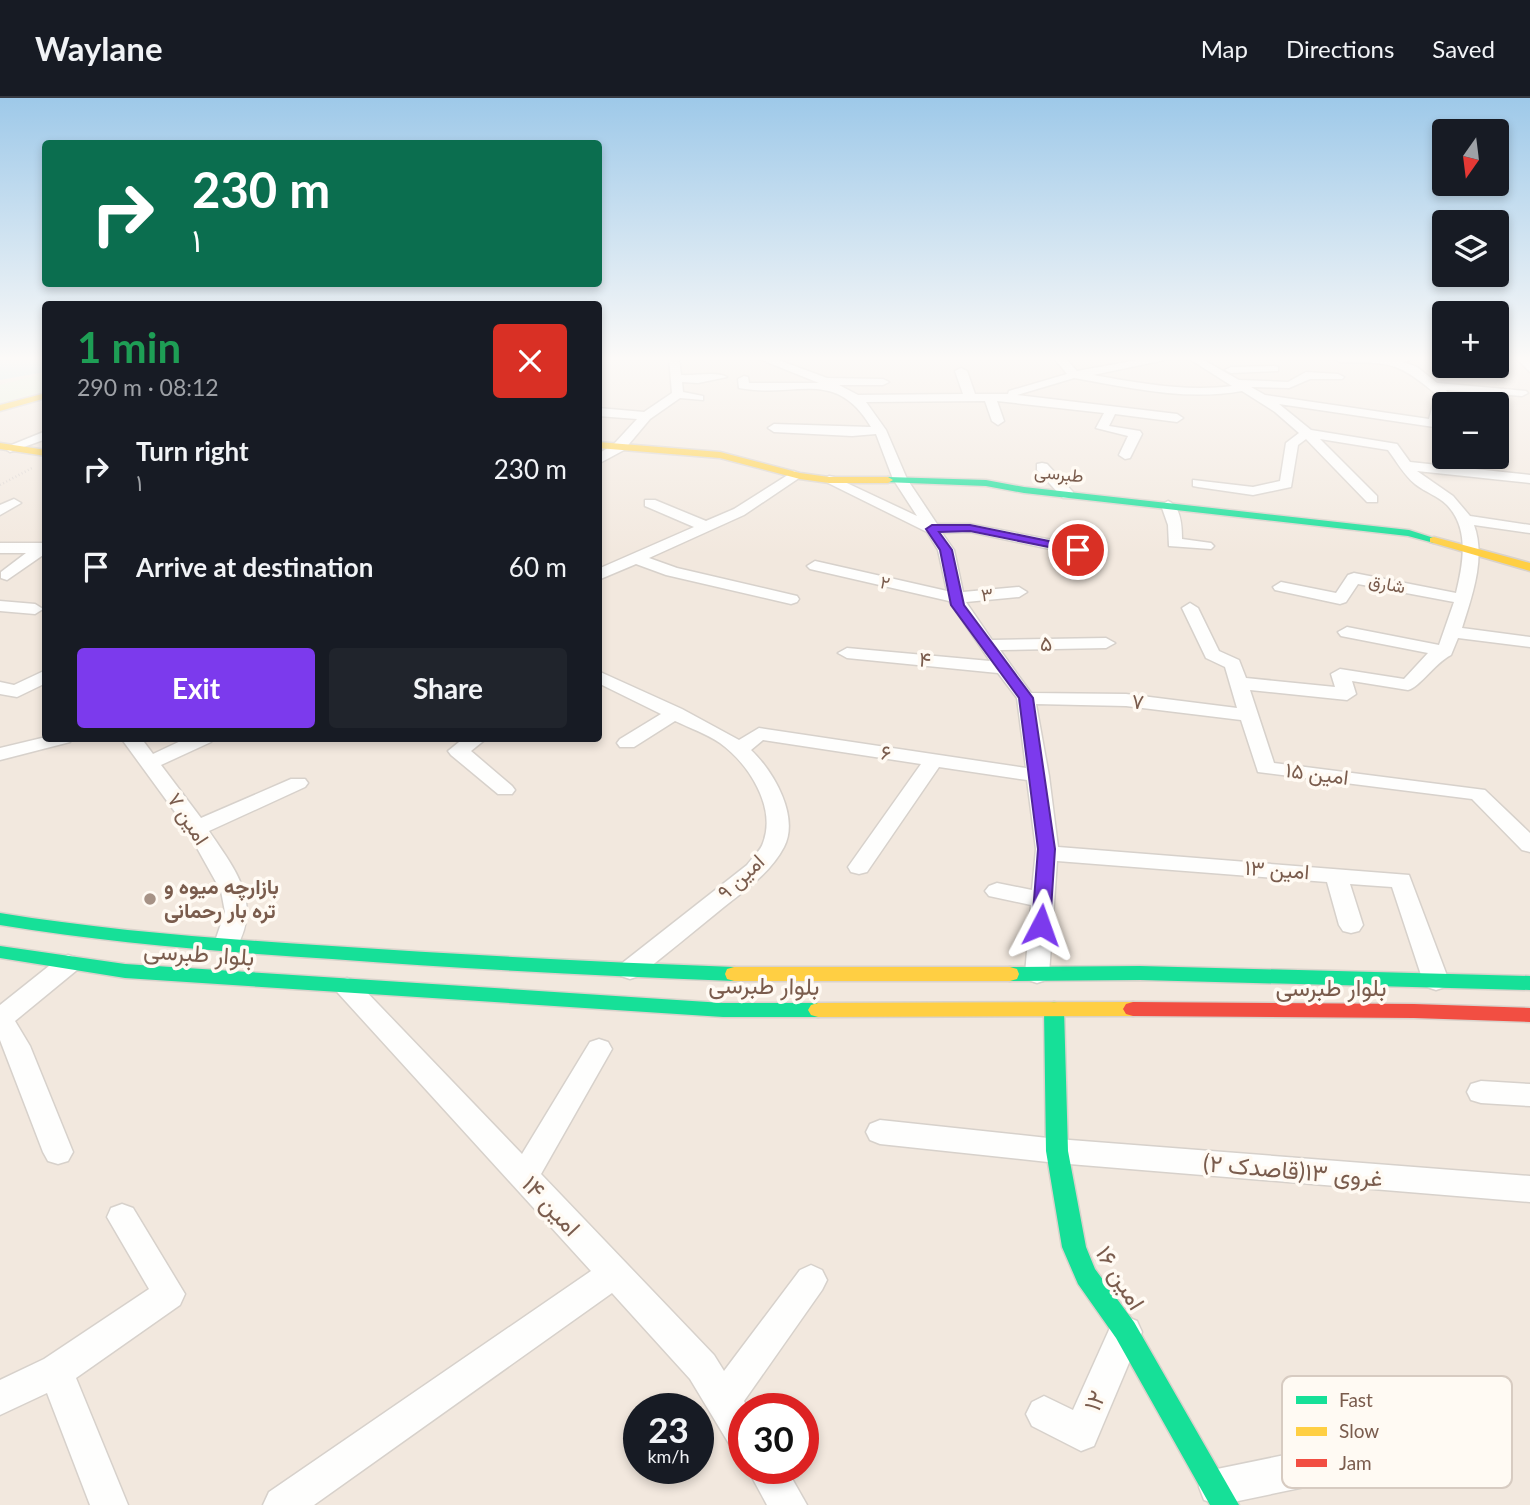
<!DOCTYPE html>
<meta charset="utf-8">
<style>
:root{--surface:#171b24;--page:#20242c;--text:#f1f3f6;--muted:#9ea1a6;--line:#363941;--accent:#7c3aed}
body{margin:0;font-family:Lato,Vazirmatn,sans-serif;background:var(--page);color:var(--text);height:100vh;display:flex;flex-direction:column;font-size:26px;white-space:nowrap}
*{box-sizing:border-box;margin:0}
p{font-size:23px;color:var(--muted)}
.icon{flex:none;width:38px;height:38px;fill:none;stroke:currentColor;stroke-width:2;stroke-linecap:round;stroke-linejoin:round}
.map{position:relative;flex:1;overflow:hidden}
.side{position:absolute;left:42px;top:203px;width:560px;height:441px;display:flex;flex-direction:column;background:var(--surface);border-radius:7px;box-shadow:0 4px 10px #0003}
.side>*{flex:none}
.banner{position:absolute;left:42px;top:42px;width:560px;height:147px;border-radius:7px;box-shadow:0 4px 10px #0003;background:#0b6e4f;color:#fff;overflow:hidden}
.needle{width:46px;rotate:194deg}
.buttons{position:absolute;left:1432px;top:21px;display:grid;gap:14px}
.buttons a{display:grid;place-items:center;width:77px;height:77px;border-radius:7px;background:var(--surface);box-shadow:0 4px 10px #0003;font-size:35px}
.speed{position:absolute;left:623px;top:1295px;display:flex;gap:14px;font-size:35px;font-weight:700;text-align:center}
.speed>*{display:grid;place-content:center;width:91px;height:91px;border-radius:50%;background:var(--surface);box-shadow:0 4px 10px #0003;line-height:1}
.speed small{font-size:18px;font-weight:400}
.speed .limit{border:10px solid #d22;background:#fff;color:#111}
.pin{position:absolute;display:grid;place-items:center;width:60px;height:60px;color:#fff;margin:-30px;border:4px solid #fff;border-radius:50%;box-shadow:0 2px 7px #0007}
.me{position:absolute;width:77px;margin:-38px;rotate:4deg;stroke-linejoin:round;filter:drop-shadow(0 0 5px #0008)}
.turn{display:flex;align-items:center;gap:24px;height:147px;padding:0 35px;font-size:32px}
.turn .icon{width:91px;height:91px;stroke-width:2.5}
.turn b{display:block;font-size:49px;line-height:60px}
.round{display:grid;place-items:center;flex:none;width:74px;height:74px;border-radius:7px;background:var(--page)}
.headline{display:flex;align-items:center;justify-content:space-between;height:119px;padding:0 35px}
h1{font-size:42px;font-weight:700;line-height:52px;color:#1e9e55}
.action{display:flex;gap:14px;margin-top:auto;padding:14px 35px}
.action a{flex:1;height:80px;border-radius:7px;background:var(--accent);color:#fff;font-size:28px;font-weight:700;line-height:80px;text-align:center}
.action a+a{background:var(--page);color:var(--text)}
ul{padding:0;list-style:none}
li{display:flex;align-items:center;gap:21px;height:98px;padding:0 35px}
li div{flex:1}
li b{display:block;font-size:26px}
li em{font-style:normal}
header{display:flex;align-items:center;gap:42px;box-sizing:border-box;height:98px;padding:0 35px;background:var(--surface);border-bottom:2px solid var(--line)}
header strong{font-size:33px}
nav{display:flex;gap:38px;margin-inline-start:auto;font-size:24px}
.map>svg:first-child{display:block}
.residential{fill:#f2e8de;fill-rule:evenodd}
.green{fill:#e7f0db}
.water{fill:#d0e8ea}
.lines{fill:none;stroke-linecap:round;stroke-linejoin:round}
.street-casing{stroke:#d7d1cb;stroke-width:3}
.fast-casing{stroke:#d9d2cb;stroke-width:3}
.slow-casing{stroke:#d9d2cb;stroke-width:3}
.jam-casing{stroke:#d9d2cb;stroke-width:3}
.path{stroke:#dcd5d0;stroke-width:2.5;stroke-dasharray:1 2.5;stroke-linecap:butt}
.street{fill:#fefefd;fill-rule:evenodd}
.fast{fill:#16e098;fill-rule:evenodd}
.slow{fill:#ffcf43;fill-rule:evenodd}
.jam{fill:#f24e42;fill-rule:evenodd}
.route{fill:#7c3aed;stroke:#51269a;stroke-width:2}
.poi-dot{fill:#a69286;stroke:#fffaf3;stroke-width:2.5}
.labels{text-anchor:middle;stroke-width:7;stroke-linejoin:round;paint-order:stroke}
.far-street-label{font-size:18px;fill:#7a5c4d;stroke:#fffaf3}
.street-label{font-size:21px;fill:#7a5c4d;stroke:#fffaf3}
.poi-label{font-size:21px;font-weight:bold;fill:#7a5c4d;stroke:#fffaf3;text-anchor:start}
.near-street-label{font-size:24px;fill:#7a5c4d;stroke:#fffaf3}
.key{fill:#fffaf3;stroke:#d7cbc1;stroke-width:2}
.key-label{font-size:19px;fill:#7a5c4d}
</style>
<header>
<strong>Waylane</strong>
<nav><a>Map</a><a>Directions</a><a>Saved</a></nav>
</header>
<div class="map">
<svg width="1530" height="1407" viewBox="0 0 1530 1407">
<rect width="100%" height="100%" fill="#f9f5f0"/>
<path class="residential" d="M 0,260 L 45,260 L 46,640 L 598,640 L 599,260 L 1444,260 L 1444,268 L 1496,268 L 1496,260 L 1530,260 L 1530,1407 L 0,1407 ZM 1444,306 L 1496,306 L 1496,359 L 1444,359 ZM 639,1311 L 698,1311 L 698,1370 L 639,1370 ZM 744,1311 L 803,1311 L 803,1370 L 744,1370 Z"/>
<path class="green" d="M 45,275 L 45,293 L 0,305 L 0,287 Z"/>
<path class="water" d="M 0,260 L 45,260 L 45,274 L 0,282 Z"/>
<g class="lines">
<defs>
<g id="street">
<path d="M 669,260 L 679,260 L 681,277 C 695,278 716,273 727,279 L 698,285 L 682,284 L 683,294 L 703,298 L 703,302 L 680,300 L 650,321 L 624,352 L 598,366 L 598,356 L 614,346 L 637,321 L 598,318 L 598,310 L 644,314 L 672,295 Z"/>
<path d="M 757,260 L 773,260 L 827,280 L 883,281 L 889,284 L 883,287 L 839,287 L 858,297 L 963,296 L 955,273 L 961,270 L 967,273 L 975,296 L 1008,296 L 1009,293 L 1067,276 L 1054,260 L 1065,260 L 1077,273 L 1149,260 L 1174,260 L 1093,277 C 1139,285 1185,294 1232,288 L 1188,260 L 1200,260 L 1239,282 L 1288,284 L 1306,274 L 1338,276 L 1344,279 L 1342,281 L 1310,281 L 1289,290 L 1251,289 L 1265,297 L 1429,321 L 1436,296 C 1397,263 1390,265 1340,264 L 1335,261 L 1419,260 L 1403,264 L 1417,269 L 1437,285 L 1526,293 L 1528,295 L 1522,298 L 1446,292 L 1448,295 L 1440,325 L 1434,329 L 1279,306 L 1311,332 L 1397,346 L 1410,364 L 1530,377 L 1530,385 L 1417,373 L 1453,398 L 1470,418 L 1530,427 L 1530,435 L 1474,427 C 1486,460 1472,498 1462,530 L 1530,539 L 1530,549 L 1458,540 L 1451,557 C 1434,566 1420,589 1408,592 L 1352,583 L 1356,596 L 1347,602 L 1250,592 L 1274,665 L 1485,692 L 1530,735 L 1530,754 L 1522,752 L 1472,701 L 1258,674 L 1241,622 L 1126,608 L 1036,606 L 1049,678 L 1058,749 L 1409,777 L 1449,883 L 1445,889 L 1436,892 L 1427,889 L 1423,883 L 1392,789 L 1350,786 L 1363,827 L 1359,833 L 1351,835 L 1343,833 L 1339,827 L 1327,784 L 1057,763 L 1049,876 L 1046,882 L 1037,885 L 1028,882 L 1025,876 L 1031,807 L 989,798 L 985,793 L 989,788 L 997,785 L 1032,792 L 1036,751 L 1027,682 L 939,669 L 867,774 L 859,776 L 851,774 L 848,769 L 921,666 L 763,642 L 751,652 C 773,673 800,718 784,749 C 770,776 742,794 719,813 C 692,835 665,857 639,878 L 630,881 L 621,878 L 618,872 L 621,866 L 747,767 C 752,760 761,752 763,745 C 777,709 748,665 720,645 C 707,636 690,630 675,623 L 634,649 L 620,649 L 617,645 L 620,641 L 661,616 L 598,585 L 598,573 L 682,611 L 739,642 L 759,630 L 1026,670 L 1017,600 L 998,575 L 847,560 L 838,555 L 847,550 L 990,563 L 949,503 L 810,471 L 807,468 L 815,463 L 947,493 L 938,452 L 927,434 L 822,382 L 829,378 L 834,379 L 917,418 L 893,381 L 876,336 L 852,338 L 774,334 L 768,330 L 774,326 L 871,329 C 835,268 794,301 739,290 L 738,281 L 744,278 L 748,279 L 749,285 L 819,285 ZM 1074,280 C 1131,290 1185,303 1242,293 L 1275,314 L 1299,335 L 1286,345 L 1280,383 L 1253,389 L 1193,382 L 1193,388 L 1198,389 L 1253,397 L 1291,389 L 1298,347 L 1306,341 L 1367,404 L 1377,404 L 1377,398 L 1320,341 L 1388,352 C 1397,364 1404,377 1415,386 C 1425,394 1438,398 1447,407 C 1470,431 1463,466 1456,495 L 1354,475 L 1348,477 L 1336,495 L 1281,484 L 1273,489 L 1275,492 L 1340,506 L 1346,504 L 1358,486 L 1454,504 L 1439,547 L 1347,529 L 1338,534 L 1341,538 L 1428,555 L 1404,581 L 1340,571 L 1331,576 L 1335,589 L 1246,580 L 1239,562 L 1219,553 L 1198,510 L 1190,505 L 1182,510 L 1206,560 L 1225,569 L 1237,610 L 1126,596 L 1031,595 L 1000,552 L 1106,550 L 1115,545 L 1106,540 L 992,542 L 966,504 L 1019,499 L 1027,494 L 1019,489 L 963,494 L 954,452 L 942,435 L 970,434 L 1078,457 L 1086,452 L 1078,447 L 970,426 L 937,426 L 907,381 L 886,332 L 866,304 L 985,303 L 992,323 L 998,327 L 1004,323 L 997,303 L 1104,315 L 1096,330 L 1128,338 L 1119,357 L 1125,361 L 1130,360 L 1142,336 L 1140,333 L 1109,328 L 1115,316 L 1177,324 L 1183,320 L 1177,316 L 1017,297 Z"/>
<path d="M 1516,260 L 1527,260 L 1530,264 L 1530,274 Z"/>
<path d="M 1274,268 L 1278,269 L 1278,273 L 1231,275 L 1225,272 L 1231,269 Z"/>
<path d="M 46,333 L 46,341 L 10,354 L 4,350 Z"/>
<path d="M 1042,365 L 1047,366 L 1073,394 L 1073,400 L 1063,400 L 1037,372 L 1037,366 Z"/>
<path d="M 794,373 L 801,377 L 799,380 L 744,417 L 649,460 L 677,470 L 797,498 L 799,501 L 797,504 L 791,506 L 666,477 L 636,466 L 598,482 L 598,471 L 694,429 L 645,408 L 645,402 L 655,402 L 706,423 L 734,411 Z"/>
<path d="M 14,401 L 21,405 L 0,417 L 0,407 Z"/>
<path d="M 1168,403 C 1181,408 1182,428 1182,441 L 1211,445 L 1214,448 L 1211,451 L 1169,448 L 1168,427 L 1161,407 Z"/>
<path d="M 0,445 L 46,445 L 46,455 L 7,482 L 1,480 L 1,474 L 26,455 L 0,455 Z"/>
<path d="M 0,503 L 35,506 L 43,511 L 35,516 L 0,513 Z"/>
<path d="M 46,572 L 46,585 L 17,599 L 0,596 L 0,584 L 14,587 Z"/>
<path d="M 46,639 L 72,640 L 70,644 L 0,662 L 0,650 Z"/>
<path d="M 121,640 L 141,640 L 153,656 L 187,640 L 213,640 L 211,644 L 161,667 L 201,720 L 291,681 L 305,681 L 308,685 L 305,689 L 209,733 C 236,773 263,805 235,852 L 226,854 L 217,852 L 214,846 L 225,814 L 221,793 L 183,725 Z"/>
<path d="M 464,640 L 487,640 L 471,653 L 512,688 L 515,692 L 512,696 L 498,696 L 451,657 L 448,653 Z"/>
<path d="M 68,857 L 77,860 L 80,866 L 77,872 L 15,923 L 30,948 L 73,1054 L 68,1063 L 58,1066 L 48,1063 L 43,1054 L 0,942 L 0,907 L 59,860 Z"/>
<path d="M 347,880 L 356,883 L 522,1056 L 590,944 L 599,941 L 608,944 L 612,951 L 541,1076 L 714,1257 L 724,1273 L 800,1172 L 811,1167 L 822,1172 L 827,1182 L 822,1192 L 744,1303 L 748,1311 L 744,1311 L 744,1354 L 731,1349 L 690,1281 L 612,1195 L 314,1407 L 263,1407 L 269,1394 L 591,1173 L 338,895 L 334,889 L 338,883 Z"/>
<path d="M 1481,983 L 1530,986 L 1530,1008 L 1481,1005 L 1471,1002 L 1467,994 L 1471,986 Z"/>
<path d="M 880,1022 L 1057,1041 L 1530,1078 L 1530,1104 L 1057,1065 L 880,1046 L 870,1042 L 866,1034 L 870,1026 Z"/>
<path d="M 122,1106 L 133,1110 L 185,1196 L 180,1207 L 76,1280 L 128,1407 L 90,1407 L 47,1295 L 0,1317 L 0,1282 L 44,1261 L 149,1191 L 107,1119 L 111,1110 Z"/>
<path d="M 1125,1218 L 1137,1223 L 1142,1234 L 1094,1348 L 1081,1353 L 1032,1328 L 1026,1316 L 1032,1304 L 1044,1298 L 1073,1312 L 1113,1223 Z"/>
<path d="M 1367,1340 L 1380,1345 L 1385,1358 L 1380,1371 L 1367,1376 L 1219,1407 L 1204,1402 L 1199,1389 L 1204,1376 L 1217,1371 Z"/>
<path d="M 747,1370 L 786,1370 L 807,1407 L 767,1407 Z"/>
</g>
<g id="fast">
<path d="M 888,379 L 986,382 L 1024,389 L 1409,432 L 1440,442 L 1434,445 L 1408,438 L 1024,395 L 986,388 L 884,384 L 883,382 Z"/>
<path d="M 0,815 C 110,833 221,841 332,848 C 466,857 600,864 734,869 L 741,871 L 743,876 L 741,881 L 734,883 C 600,878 466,871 332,861 C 221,854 110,845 0,827 Z"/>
<path d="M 0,848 L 125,866 L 723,905 L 818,905 L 825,907 L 828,912 L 825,917 L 818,919 L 723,919 L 125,880 L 0,860 Z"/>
<path d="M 1140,868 L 1530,878 L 1530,892 L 1140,882 L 1010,883 L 1003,881 L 1001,876 L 1003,871 L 1010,869 Z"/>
<path d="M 1054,904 L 1061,906 L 1064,911 L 1068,1053 L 1086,1149 L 1095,1171 L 1134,1224 L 1239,1407 L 1210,1407 L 1116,1240 L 1078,1186 L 1062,1149 L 1046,1053 L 1044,911 L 1047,906 Z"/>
</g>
<g id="slow">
<path d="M 46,295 L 46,300 L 0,313 L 0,307 Z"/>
<path d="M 598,344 L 720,354 L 800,375 L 829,379 L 888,379 L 893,382 L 888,385 L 829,385 L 800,381 L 720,360 L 598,350 Z"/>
<path d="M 0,345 L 46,352 L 46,358 L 0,351 Z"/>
<path d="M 1434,439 L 1530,465 L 1530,473 L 1430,444 L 1430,440 Z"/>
<path d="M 734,869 L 1010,869 L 1017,871 L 1019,876 L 1017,881 L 1010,883 L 734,883 L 727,881 L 725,876 L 727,871 Z"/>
<path d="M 1133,904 L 1140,906 L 1143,911 L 1140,916 L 1133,918 L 818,919 L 811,917 L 808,912 L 811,907 L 818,905 Z"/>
</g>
<path id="jam" d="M 1133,904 L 1414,906 L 1530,910 L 1530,924 L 1414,920 L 1133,918 L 1126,916 L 1123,911 L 1126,906 Z"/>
</defs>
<use href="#street" class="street-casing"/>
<use href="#fast" class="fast-casing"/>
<use href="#slow" class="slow-casing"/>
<use href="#jam" class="jam-casing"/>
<path class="path" d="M 0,387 L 32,370"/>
<use href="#street" class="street"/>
<use href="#fast" class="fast"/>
<use href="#slow" class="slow"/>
<use href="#jam" class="jam"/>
</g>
<linearGradient id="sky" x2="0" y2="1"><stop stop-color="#9ec9e9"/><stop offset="0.57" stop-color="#fcfaf8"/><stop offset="1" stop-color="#fcfaf8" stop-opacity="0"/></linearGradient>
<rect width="1530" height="457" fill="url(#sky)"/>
<path class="route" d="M 970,427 L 1078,449 L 1084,452 L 1078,455 L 970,433 L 939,434 L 952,452 L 964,507 L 1033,600 L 1055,751 L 1050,827 L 1047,831 L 1034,831 L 1032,827 L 1038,751 L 1019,600 L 951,507 L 940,452 L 926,431 L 932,427 Z"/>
<circle class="poi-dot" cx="150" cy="801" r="7"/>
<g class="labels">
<g class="far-street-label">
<text transform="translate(1059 376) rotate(6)" y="6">طبرسی</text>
<text transform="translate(885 485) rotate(13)" y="6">۲</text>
<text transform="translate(1387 486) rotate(11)" y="6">شارق</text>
<text transform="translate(987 497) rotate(-6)" y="6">۳</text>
</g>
<g class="street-label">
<text transform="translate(1046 546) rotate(-1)" y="7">۵</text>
<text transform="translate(925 562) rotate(6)" y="7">۴</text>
<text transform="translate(1138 604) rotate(6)" y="7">۷</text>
<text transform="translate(886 655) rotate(8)" y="7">۶</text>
<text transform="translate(1317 676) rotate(7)" y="7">امین ۱۵</text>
<text transform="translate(188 721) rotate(57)" y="7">امین ۷</text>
<text transform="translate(1277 772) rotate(4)" y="7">امین ۱۳</text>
<text transform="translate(741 779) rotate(-43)" y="7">امین ۹</text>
</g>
<g class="poi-label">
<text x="164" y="796">بازارچه میوه و<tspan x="164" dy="24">تره بار رحمانی</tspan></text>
</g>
<g class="near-street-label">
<text transform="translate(199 856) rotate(4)" y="8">بلوار طبرسی</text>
<text transform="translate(764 888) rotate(1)" y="8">بلوار طبرسی</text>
<text x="1331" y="898">بلوار طبرسی</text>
<text transform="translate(1293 1073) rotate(5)" y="8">غروی ۱۳(قاصدک ۲)</text>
<text transform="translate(551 1108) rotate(47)" y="8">امین ۱۴</text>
<text transform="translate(1120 1180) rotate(58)" y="8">امین ۱۶</text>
<text transform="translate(1095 1303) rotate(-67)" y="8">۱۲</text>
</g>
</g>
<rect x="1282" y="1278" width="230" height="112" rx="10" class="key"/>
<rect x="1296" y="1298" width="31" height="8" fill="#16e098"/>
<rect x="1296" y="1329" width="31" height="9" fill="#ffcf43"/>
<rect x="1296" y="1361" width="31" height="8" fill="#f24e42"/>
<g class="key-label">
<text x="1339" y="1309">Fast</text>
<text x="1339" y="1340">Slow</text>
<text x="1339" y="1372">Jam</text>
</g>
</svg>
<div class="buttons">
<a><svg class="needle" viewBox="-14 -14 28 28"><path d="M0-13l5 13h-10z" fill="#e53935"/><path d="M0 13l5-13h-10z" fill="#9ea1a6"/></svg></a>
<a><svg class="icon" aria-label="layers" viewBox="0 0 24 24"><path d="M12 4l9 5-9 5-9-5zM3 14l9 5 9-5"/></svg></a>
<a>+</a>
<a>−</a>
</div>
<div class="speed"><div>23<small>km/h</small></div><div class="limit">30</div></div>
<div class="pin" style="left:1078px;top:452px;background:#d93025"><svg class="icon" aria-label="arrive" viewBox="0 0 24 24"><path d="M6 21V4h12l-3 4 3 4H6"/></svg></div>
<svg class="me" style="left:1041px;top:827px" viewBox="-20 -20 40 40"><path d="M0-17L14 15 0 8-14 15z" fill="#7c3aed" stroke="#fff" stroke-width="4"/></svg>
<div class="banner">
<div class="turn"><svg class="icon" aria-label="right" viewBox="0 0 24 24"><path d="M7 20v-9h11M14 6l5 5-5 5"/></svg><div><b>230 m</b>۱</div></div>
</div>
<section class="side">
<div class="headline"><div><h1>1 min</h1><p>290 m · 08:12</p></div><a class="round" style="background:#d93025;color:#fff"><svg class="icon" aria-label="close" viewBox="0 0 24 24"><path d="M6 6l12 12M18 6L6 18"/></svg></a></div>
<ul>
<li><svg class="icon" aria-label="right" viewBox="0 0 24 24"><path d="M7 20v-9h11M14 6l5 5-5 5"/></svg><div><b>Turn right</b><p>۱</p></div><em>230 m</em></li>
<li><svg class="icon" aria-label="arrive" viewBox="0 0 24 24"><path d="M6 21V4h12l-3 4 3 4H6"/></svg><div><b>Arrive at destination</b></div><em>60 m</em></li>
</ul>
<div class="action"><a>Exit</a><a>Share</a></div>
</section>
</div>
